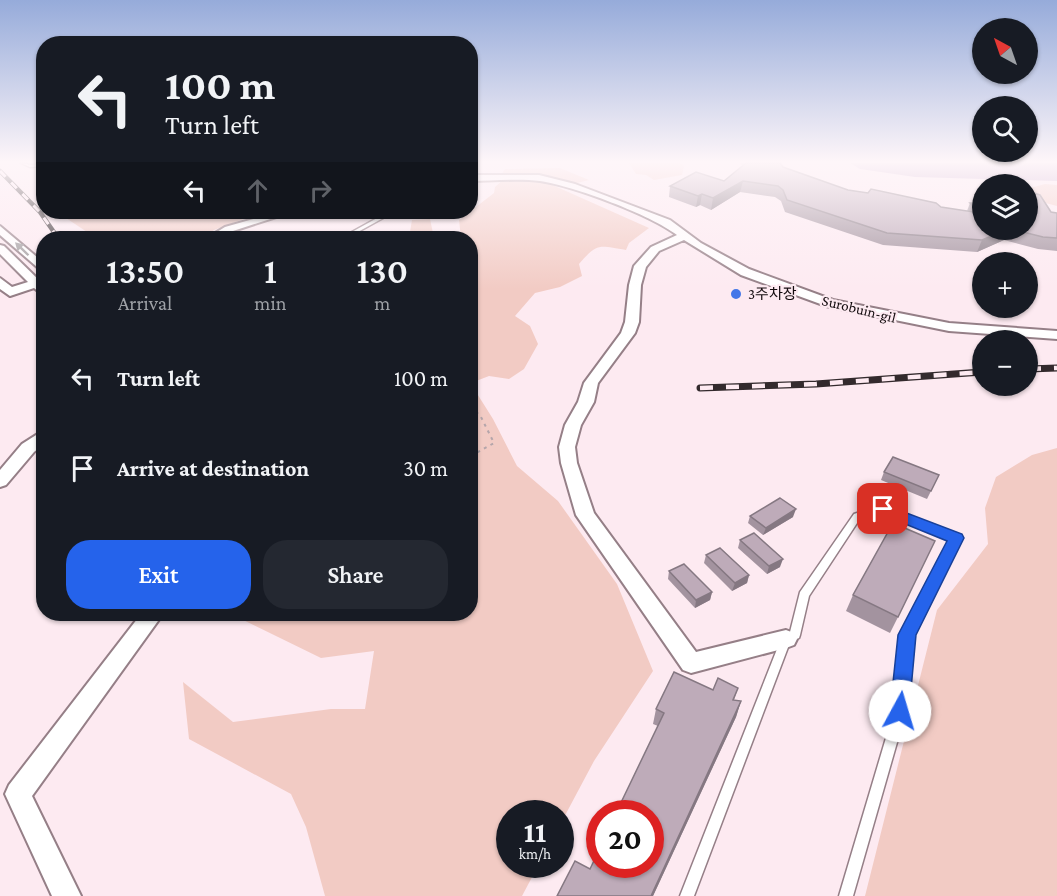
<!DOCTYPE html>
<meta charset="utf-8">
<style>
:root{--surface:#171b24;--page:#242831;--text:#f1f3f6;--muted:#9ea1a6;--accent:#2563eb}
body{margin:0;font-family:"Crimson Pro","Noto Sans KR",serif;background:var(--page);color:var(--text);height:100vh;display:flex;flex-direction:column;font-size:22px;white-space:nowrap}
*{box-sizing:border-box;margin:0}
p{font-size:20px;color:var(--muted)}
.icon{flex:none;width:33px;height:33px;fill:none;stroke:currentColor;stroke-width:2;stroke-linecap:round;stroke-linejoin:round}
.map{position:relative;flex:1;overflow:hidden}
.sheet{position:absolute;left:36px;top:231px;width:442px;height:390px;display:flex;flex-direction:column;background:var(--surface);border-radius:24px;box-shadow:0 2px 4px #0004}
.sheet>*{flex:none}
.top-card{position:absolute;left:36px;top:36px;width:442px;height:183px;border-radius:24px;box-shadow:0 2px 4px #0004;background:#171b24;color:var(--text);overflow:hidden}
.needle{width:39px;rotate:320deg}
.tools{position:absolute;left:972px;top:18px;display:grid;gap:12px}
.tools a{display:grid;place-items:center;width:66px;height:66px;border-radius:50%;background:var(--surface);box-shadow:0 2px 4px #0004;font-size:30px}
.speed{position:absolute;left:496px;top:800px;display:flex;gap:12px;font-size:30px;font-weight:700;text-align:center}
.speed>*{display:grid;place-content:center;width:78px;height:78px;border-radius:50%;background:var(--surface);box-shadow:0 2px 4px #0004;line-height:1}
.speed small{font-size:15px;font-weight:400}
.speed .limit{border:9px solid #d22;background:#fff;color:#111}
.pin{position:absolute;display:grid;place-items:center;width:51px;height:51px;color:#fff;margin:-26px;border-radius:12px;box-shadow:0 3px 9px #0006}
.me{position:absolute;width:66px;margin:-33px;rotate:6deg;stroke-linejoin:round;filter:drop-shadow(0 0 4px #0008)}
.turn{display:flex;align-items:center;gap:21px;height:126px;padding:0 30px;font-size:27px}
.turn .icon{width:78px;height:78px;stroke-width:2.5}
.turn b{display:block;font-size:42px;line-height:51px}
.lanes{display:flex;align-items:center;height:57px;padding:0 30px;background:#0003;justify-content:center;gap:30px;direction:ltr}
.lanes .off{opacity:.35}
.eta{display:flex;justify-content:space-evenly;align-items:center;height:102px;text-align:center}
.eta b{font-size:36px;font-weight:600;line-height:42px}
.primary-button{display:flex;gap:12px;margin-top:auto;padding:12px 30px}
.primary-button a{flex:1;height:69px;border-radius:24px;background:var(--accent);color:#fff;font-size:24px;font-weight:600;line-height:69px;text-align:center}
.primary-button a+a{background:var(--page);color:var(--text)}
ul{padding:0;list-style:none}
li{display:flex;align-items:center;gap:18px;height:90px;padding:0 30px}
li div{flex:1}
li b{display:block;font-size:22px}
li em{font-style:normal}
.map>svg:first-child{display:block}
.green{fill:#f2cbc4}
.water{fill:#bc9dc5}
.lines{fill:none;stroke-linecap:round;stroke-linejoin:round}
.lane-casing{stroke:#957f87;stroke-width:3}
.street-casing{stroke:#957f87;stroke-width:4}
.path-far1{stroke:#b4a5aa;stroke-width:1.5;stroke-dasharray:1.5 3;stroke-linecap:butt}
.path{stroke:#b4a5aa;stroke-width:2;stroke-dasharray:3 4.5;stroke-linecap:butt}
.lane{fill:#fff;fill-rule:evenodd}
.street{fill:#fff;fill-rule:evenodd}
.rail-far1-casing{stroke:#332a2d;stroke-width:4.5}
.rail-casing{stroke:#332a2d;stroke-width:7}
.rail-far1{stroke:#fdeaf1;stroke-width:3;stroke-dasharray:8;stroke-linecap:butt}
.rail{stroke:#fdeaf1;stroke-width:4.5;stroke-dasharray:13;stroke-linecap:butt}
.wall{fill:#a3939f}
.shaded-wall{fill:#857882}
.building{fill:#beabb9;stroke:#857882;stroke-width:1.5}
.oneway{fill:#a19d9f}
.route{fill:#2563eb;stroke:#184099;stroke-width:1.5}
.poi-dot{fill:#4477e8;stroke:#fdeaf1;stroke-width:2}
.labels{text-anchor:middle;stroke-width:4.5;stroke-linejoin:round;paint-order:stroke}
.far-poi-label{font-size:15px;fill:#130b0e;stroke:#fdeaf1;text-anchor:start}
.far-street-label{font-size:15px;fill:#130b0e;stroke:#fdeaf1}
</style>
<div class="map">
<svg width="1057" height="896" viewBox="0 0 1057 896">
<rect width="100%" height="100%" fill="#fdeaf1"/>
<g class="green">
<path d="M 629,163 L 680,163 L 684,166 L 682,175 L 654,180 L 646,175 L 636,174 Z"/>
<path d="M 560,168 L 589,180 L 573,184 L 540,176 L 501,175 L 505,169 Z"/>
<path d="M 503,180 L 548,183 L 649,228 L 629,243 L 626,250 C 599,246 598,242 579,264 L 582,276 L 560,287 L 535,293 L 515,316 L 530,326 L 538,344 L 524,369 L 509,379 L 489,376 L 471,383 L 471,258 L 476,256 L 471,254 L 471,238 L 461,238 L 459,220 L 494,193 L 495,187 Z"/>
<path d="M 1045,184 L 1057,185 L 1057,206 L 1038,201 L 1028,194 L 1035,194 L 1030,188 Z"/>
<path d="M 57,212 L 262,212 L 214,230 L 202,238 L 96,238 Z"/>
<path d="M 430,219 L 434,238 L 409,238 L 412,220 Z"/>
<path d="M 471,384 L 493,419 L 517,466 L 558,501 L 617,584 L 653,671 L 594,761 L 561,823 L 561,813 L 510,813 L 510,864 L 539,864 L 522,896 L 325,896 L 306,827 L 291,794 L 189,739 L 183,682 L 233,722 L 331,709 L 365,709 L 374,651 L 321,658 L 231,614 L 471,614 Z"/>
<path d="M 1057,448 L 1057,896 L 865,896 L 937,610 L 988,544 L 985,508 L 996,477 L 1032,455 Z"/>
</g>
<path class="water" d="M 850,163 L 1057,163 L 1057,181 L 915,177 L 860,169 Z"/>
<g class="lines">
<defs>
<g id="lane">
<path d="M 21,163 L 31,165 L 44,164 L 44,166 L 30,167 Z"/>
<path d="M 388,212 L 394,212 L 347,238 L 341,238 Z"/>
<path d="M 883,506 L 959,536 L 961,538 L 912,635 L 906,711 L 853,896 L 839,896 L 894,711 L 902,635 L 950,540 L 884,513 C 874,522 873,521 859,520 L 809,596 L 800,635 L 799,638 L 790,642 L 694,896 L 680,896 L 781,639 L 782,636 L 790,632 L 800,592 L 854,514 L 857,513 L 870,514 Z"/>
</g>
<g id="street">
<path d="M 471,175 L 539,175 L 575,184 L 670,220 L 701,243 L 749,269 L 833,300 L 949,323 L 1057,331 L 1057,339 L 949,331 L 826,306 L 741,275 L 684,240 L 659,251 L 646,267 L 641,285 L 639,322 L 635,333 L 598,383 L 594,402 L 581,425 L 575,447 L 577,463 L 594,513 L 696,652 L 786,630 L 794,633 L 797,639 L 794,645 L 786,648 L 691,673 L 683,670 L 576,515 L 561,463 L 559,447 L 565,425 L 578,402 L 584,383 L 621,333 L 625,322 L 629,285 L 634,266 L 651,247 L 677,235 C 651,215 574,186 540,181 C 518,178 493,181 471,181 Z"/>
<path d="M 278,212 L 292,212 L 233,231 L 219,238 L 207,238 L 225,227 Z"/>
<path d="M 0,226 L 44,263 L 44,273 L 0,235 Z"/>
<path d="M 0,245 L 4,246 L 44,285 L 44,296 L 34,288 L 10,296 L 0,289 L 0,278 L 12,287 L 28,282 L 0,254 Z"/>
<path d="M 44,430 L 44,444 L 34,452 L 6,485 L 0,487 L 0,470 L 22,444 Z"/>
<path d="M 141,614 L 163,614 L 32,796 L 81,896 L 52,896 L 5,794 L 9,785 Z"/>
</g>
</defs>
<use href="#lane" class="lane-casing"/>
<use href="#street" class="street-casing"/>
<path class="path-far1" d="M 471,350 L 475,357 L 471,361"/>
<path class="path" d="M 471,406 L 481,417 L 494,443 L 471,456"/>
<use href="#lane" class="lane"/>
<use href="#street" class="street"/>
<defs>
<path id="rail-far1" d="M 0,171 L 40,212 L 58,238"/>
<g id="rail">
<path d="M 1028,369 L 1057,368"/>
<path d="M 700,388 L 816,384 L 982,372"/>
</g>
</defs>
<use href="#rail-far1" class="rail-far1-casing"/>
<use href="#rail" class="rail-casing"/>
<use href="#rail-far1" class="rail-far1"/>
<use href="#rail" class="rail"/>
</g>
<g class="wall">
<path d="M 740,163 L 780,163 L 783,167 L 848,190 L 941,207 L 967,211 L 970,203 L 982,203 L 982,230 L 1028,230 L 1051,212 L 1057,213 L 1057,251 L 1038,249 L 1004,240 L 977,252 L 883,245 L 785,212 L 781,201 L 775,197 L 740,192 L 711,210 L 700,205 L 696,207 L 669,197 L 670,186 L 724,181 L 743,166 Z"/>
<path d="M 884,472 L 939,475 L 927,499 L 881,480 Z"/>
<path d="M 750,516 L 793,517 L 763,535 L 748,523 Z"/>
<path d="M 740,540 L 780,567 L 767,574 L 738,548 Z"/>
<path d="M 706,555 L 749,575 L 747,583 L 732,591 L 704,563 Z"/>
<path d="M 669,571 L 712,592 L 710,600 L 695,608 L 668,579 Z"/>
<path d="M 853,595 L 898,617 L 890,633 L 846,611 Z"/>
<path d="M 738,688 L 734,700 L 741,701 L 736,717 L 653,896 L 557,896 L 590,869 L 658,726 L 653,724 L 656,709 L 713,690 Z"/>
</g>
<g class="shaded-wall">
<path d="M 743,181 L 740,192 L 711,210 L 713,198 Z"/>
<path d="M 702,194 L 700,205 L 696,207 L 698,196 Z"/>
<path d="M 1006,230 L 1008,230 L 1004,240 L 977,252 L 982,240 Z"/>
<path d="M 796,509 L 793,517 L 763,535 L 766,528 Z"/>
<path d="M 783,559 L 780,567 L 767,574 L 769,566 Z"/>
<path d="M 749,575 L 747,583 L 732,591 L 735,583 Z"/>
<path d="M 712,592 L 710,600 L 695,608 L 696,600 Z"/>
<path d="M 741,701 L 736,717 L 653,896 L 651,896 Z"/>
</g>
<g class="building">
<path d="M 746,163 L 780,163 L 783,167 L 848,190 L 868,193 L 871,189 L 936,203 L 941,207 L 980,213 L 970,203 L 982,203 L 982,230 L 1006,230 L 982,240 L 887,233 L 787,200 L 783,190 L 778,186 L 743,181 L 713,198 L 702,194 L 698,196 L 670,186 L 696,172 L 724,181 Z"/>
<path d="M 1028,191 L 1040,195 L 1051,212 L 1057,213 L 1057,238 L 1043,237 L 1015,230 L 1028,230 Z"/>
<path d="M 893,457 L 939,475 L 931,491 L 884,472 Z"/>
<path d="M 780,498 L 796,509 L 766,528 L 750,516 Z"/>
<path d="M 893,523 L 935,541 L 898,617 L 853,595 Z"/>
<path d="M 754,533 L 783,559 L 769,566 L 740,540 Z"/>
<path d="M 720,548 L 749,575 L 735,583 L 706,555 Z"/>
<path d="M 684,564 L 712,592 L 696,600 L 669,571 Z"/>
<path d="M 674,672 L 713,690 L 718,678 L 738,688 L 733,700 L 741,701 L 651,896 L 557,896 L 575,861 L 590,869 L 600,848 L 600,864 L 651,864 L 651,813 L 616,813 L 664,713 L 656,709 Z"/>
</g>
<defs><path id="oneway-solid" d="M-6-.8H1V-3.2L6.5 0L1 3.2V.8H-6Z" transform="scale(1.5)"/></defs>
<use class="oneway" href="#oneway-solid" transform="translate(22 249) rotate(-136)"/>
<linearGradient id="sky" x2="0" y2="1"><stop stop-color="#96abda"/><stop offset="0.56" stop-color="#fef6f9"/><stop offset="1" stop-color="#fef6f9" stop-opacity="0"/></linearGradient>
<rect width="1057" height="289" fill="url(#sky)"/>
<path class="route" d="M 883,504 L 962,534 L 964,538 L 916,635 L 909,711 L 906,717 L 900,720 L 893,717 L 890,711 L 898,635 L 947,541 L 878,513 L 876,509 L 878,505 Z"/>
<circle class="poi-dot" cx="736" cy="294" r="6"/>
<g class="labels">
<g class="far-poi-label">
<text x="748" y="299">3주차장</text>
</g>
<g class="far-street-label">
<text transform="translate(859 309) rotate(14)" y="5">Surobuin-gil</text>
</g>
</g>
</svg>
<div class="tools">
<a><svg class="needle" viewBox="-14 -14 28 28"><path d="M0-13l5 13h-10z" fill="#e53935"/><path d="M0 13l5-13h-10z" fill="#9ea1a6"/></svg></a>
<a><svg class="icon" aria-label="search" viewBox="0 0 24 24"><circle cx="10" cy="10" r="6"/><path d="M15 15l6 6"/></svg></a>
<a><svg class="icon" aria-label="layers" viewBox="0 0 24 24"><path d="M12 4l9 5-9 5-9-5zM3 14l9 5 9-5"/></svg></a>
<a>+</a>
<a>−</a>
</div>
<div class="speed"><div>11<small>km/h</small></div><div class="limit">20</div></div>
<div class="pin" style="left:883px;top:509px;background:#d93025"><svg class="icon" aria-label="arrive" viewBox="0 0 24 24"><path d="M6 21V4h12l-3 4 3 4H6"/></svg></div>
<svg class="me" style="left:900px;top:711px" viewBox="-20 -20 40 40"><circle r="19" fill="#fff"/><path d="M0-13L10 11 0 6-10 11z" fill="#2563eb"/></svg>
<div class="top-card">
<div class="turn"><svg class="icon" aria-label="left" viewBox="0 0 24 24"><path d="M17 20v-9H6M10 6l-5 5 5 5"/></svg><div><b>100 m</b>Turn left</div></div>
<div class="lanes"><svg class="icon" aria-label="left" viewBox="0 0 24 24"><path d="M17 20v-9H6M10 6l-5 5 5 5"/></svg><svg class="icon off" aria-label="ahead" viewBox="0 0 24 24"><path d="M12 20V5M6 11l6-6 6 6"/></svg><svg class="icon off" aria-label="right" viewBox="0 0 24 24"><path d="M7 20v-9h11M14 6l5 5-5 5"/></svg></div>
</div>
<section class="sheet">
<div class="eta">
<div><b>13:50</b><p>Arrival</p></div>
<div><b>1</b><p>min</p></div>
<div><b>130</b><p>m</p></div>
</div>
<ul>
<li><svg class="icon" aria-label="left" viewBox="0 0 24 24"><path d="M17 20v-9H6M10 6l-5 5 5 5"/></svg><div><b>Turn left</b></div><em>100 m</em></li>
<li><svg class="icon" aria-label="arrive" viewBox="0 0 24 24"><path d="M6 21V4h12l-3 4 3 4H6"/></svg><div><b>Arrive at destination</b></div><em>30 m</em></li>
</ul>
<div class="primary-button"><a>Exit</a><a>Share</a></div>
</section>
</div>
